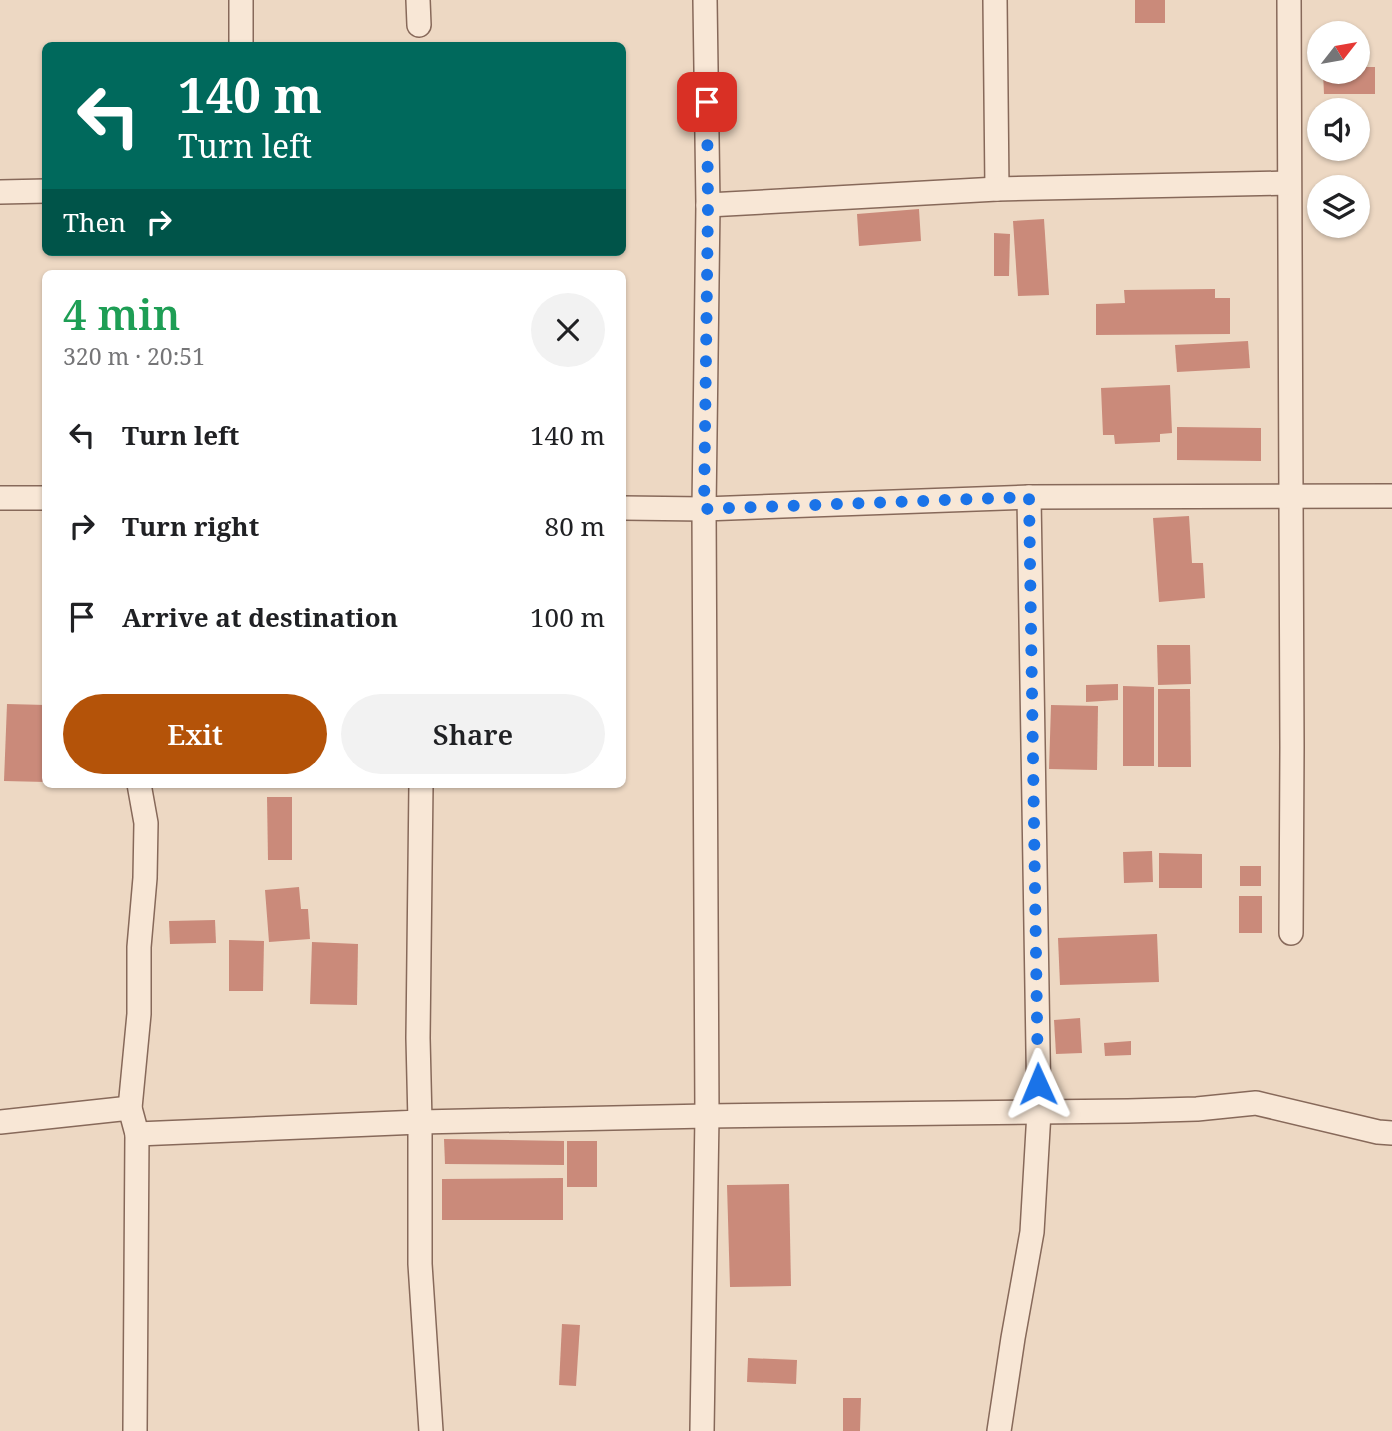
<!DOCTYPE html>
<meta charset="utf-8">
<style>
:root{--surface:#fff;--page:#f2f2f2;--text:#202124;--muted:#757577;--accent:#b45309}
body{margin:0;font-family:"Noto Serif",serif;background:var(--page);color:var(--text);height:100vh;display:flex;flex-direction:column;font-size:26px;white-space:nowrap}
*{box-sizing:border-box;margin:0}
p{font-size:23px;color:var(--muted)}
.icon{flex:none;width:38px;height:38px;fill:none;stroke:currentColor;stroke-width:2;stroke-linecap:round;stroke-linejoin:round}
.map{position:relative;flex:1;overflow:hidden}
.panel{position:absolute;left:42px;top:270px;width:584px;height:518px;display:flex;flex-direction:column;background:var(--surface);border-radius:10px;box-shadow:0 2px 5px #0004}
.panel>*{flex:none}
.guide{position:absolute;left:42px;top:42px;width:584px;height:214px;border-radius:10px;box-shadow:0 2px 5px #0004;background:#00695c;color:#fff;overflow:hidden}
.needle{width:46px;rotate:59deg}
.buttons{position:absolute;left:1307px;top:21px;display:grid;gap:14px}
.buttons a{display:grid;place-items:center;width:63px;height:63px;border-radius:50%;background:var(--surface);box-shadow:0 2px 5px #0004;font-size:35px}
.pin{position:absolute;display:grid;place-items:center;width:60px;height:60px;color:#fff;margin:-30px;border-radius:14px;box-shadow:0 4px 10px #0006}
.me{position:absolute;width:77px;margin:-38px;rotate:359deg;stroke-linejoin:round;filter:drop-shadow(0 0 5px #0008)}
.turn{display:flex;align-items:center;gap:24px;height:147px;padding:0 21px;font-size:32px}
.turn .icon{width:91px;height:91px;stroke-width:2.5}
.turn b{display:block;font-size:49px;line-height:60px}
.then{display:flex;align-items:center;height:66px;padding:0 21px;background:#0003;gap:14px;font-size:26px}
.round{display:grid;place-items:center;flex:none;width:74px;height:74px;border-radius:37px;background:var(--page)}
.summary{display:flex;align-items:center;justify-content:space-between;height:119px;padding:0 21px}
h1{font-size:42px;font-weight:600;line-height:52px;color:#1e9e55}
.button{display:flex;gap:14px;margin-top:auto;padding:14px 21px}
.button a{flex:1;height:80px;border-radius:42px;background:var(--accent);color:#fff;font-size:28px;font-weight:600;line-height:80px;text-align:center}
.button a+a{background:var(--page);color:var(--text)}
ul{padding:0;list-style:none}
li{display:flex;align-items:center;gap:21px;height:91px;padding:0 21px}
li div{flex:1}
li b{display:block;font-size:26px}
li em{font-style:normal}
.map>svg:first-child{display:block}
.building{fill:#ca8a7a}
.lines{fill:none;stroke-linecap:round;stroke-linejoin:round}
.street-casing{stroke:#87695a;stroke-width:26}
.street{stroke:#f8e7d6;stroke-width:23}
.route{stroke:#1a73e8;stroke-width:12;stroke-dasharray:0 21.6}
</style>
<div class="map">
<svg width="1392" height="1431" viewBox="0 0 1392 1431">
<rect width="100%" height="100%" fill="#edd8c3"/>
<g class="building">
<rect x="1135" y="0" width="30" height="23"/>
<path d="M 1358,67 L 1375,67 L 1375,94 L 1324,94 L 1323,72 L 1358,72 Z"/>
<path d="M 919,209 L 921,241 L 859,246 L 857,214 Z"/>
<path d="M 1044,219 L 1049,295 L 1018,296 L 1013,221 Z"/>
<path d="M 994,233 L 1010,234 L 1009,276 L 994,276 Z"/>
<path d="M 1215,289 L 1215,298 L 1230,298 L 1230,334 L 1096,335 L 1096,304 L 1125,303 L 1124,290 Z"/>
<path d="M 1248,341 L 1250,368 L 1177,372 L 1175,345 Z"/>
<path d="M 1170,385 L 1172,433 L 1160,434 L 1160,442 L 1115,444 L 1114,435 L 1103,435 L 1101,388 Z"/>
<path d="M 1177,427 L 1261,428 L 1261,461 L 1177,460 Z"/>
<path d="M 1189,516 L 1192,563 L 1203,563 L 1205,598 L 1159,602 L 1153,518 Z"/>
<path d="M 1157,645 L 1190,645 L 1191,684 L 1158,685 Z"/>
<path d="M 1118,684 L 1118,700 L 1086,702 L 1086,685 Z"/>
<path d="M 1123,686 L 1154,687 L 1154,766 L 1123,766 Z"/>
<path d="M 1158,689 L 1190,689 L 1191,767 L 1158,767 Z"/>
<path d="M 7,704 L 46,705 L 46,782 L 4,781 Z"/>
<path d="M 1051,705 L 1098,706 L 1097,770 L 1049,769 Z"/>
<path d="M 267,797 L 292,797 L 292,860 L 268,860 Z"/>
<path d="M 1152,851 L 1153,882 L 1124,883 L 1123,852 Z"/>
<path d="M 1159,853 L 1202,854 L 1202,888 L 1159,888 Z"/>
<rect x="1240" y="866" width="21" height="20"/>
<path d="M 299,887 L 301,909 L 308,909 L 310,939 L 269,942 L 265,890 Z"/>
<rect x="1239" y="896" width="23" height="37"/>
<path d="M 215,920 L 216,943 L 170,944 L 169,921 Z"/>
<path d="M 1157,934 L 1159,982 L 1060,985 L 1058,938 Z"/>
<path d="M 229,940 L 264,941 L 263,991 L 229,991 Z"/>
<path d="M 312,942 L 358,944 L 357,1005 L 310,1004 Z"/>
<path d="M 1080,1018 L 1082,1053 L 1056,1054 L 1054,1020 Z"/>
<path d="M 1131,1041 L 1131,1055 L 1105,1056 L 1104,1043 Z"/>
<path d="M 444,1139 L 564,1141 L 564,1165 L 445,1164 Z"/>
<rect x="567" y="1141" width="30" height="46"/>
<path d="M 563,1178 L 563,1220 L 442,1220 L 442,1179 Z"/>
<path d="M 789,1184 L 791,1286 L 730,1287 L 727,1185 Z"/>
<path d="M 562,1324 L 580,1325 L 576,1386 L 559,1385 Z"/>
<path d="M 748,1358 L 797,1360 L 796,1384 L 747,1382 Z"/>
<path d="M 843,1398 L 861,1398 L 860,1431 L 843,1431 Z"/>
</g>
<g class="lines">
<defs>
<g id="street">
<path d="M 418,0 L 419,25"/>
<path d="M 995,0 L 997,189"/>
<path d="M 1289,0 L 1292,747 L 1291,933"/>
<path d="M 241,46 L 241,0"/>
<path d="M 0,192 L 46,191"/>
<path d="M 708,205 L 997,189 L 1289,183"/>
<path d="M 0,498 L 46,498"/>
<path d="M 623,508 L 704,509 L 1029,497 L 1392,496"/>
<path d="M 0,1122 L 130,1108"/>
<path d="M 137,1134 L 420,1122 L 418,1038 L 421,784"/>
<path d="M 135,1431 L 137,1134 L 130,1108 L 139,1014 L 139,947 L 145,878 L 146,823 L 139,784"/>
<path d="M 431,1431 L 420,1264 L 420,1122 L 707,1116 L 1128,1111 L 1197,1109 L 1256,1103 L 1378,1132 L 1392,1133"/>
<path d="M 702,1431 L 707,1116 L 704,509 L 708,205 L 705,0"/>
<path d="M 999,1431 L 1013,1338 L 1032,1232 L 1039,1112 L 1029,497"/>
</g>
</defs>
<use href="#street" class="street-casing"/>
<use href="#street" class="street"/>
</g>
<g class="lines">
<path class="route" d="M 707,102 L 708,205 L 704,509 L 1029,497 L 1038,1084"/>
</g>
</svg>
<div class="buttons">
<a><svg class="needle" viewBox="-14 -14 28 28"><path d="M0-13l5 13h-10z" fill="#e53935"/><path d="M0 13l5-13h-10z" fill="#757577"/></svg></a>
<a><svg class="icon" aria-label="sound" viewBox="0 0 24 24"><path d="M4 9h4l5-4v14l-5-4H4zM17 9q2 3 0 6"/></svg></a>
<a><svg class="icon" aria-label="layers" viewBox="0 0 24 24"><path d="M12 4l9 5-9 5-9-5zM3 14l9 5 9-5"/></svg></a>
</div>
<div class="pin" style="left:707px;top:102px;background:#d93025"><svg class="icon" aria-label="arrive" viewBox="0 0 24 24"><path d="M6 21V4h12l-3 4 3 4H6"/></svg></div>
<svg class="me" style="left:1038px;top:1084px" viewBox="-20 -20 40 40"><path d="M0-17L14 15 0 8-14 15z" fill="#1a73e8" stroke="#fff" stroke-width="4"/></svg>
<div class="guide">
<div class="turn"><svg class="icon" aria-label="left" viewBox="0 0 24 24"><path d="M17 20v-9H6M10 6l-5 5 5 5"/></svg><div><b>140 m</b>Turn left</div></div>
<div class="then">Then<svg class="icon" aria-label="right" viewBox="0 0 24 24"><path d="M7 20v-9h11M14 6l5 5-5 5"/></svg></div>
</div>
<section class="panel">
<div class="summary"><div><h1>4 min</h1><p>320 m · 20:51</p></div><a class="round"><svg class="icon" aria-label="close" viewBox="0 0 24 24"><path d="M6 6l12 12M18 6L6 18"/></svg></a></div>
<ul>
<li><svg class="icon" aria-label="left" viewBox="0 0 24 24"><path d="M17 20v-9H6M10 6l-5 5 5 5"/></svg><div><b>Turn left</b></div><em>140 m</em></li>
<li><svg class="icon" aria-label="right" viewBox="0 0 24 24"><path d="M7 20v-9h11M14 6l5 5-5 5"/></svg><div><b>Turn right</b></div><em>80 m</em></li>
<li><svg class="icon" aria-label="arrive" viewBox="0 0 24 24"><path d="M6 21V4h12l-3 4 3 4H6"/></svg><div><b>Arrive at destination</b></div><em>100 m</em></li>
</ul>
<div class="button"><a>Exit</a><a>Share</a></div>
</section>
</div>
